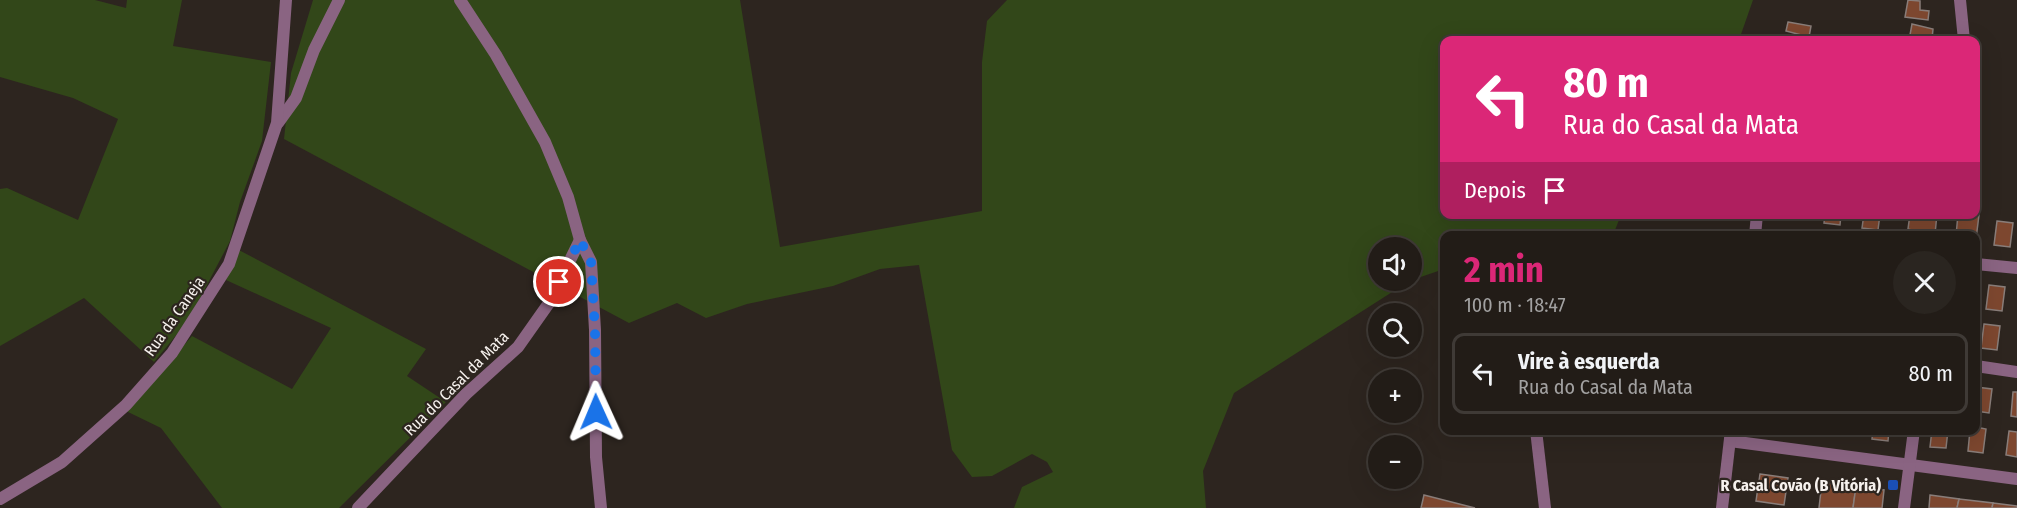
<!DOCTYPE html>
<html lang="pt">
<meta charset="utf-8">
<style>
:root{--surface:#221c17;--page:#2a2520;--text:#f1f3f6;--muted:#a2a1a1;--line:#3f3a36;--accent:#db2777}
body{margin:0;font-family:"Fira Sans Condensed",sans-serif;background:var(--page);color:var(--text);height:100vh;display:flex;flex-direction:column;font-size:22px;white-space:nowrap}
*{box-sizing:border-box;margin:0}
p{font-size:20px;color:var(--muted)}
.icon{flex:none;width:33px;height:33px;fill:none;stroke:currentColor;stroke-width:2;stroke-linecap:round;stroke-linejoin:round}
.map{position:relative;flex:1;overflow:hidden}
.details{position:absolute;left:1440px;top:231px;width:540px;height:204px;display:flex;flex-direction:column;background:var(--surface);border-radius:12px;box-shadow:0 6px 24px #0002,0 0 0 2px var(--line)}
.details>*{flex:none}
.hud{position:absolute;left:1440px;top:36px;width:540px;height:183px;border-radius:12px;box-shadow:0 6px 24px #0002,0 0 0 2px var(--line);background:#db2777;color:#fff;overflow:hidden}
.fabs{position:absolute;left:1368px;top:237px;display:grid;gap:12px}
.fabs a{display:grid;place-items:center;width:54px;height:54px;border-radius:50%;background:var(--surface);box-shadow:0 6px 24px #0002,0 0 0 2px var(--line);font-size:30px}
.pin{position:absolute;display:grid;place-items:center;width:51px;height:51px;color:#fff;margin:-26px;border:3px solid #fff;border-radius:50%;box-shadow:0 2px 6px #0007}
.me{position:absolute;width:66px;margin:-33px;rotate:359deg;stroke-linejoin:round;filter:drop-shadow(0 0 4px #0008)}
.turn{display:flex;align-items:center;gap:21px;height:126px;padding:0 24px;font-size:27px}
.turn .icon{width:78px;height:78px;stroke-width:2.5}
.turn b{display:block;font-size:42px;line-height:51px}
.then{display:flex;align-items:center;height:57px;padding:0 24px;background:#0003;gap:12px;font-size:22px}
.round{display:grid;place-items:center;flex:none;width:63px;height:63px;border-radius:32px;background:var(--page)}
.head{display:flex;align-items:center;justify-content:space-between;height:102px;padding:0 24px}
h1{font-size:36px;font-weight:700;line-height:45px;color:var(--accent)}
ul{padding:0;list-style:none}
li{display:flex;align-items:center;gap:18px;height:81px;margin:0 12px 9px;padding:0 12px;border:3px solid var(--line);border-radius:12px}
li div{flex:1}
li b{display:block;font-size:22px}
li em{font-style:normal}
.map>svg:first-child{display:block}
.green{fill:#324719}
.building{fill:#7d472f;stroke:#897d79;stroke-width:1.5}
.lines{fill:none;stroke-linecap:round;stroke-linejoin:round}
.street{stroke:#8a6482;stroke-width:12}
.route{stroke:#1a73e8;stroke-width:10;stroke-dasharray:0 18}
.transit-dot{fill:#1a4fb4;stroke:#2d251f;stroke-width:2}
.labels{text-anchor:middle;stroke-width:4.5;stroke-linejoin:round;paint-order:stroke}
.street-label{font-size:16px;fill:#f7f2ee;stroke:#2d251f}
.poi-label{font-size:16px;font-weight:bold;fill:#f7f2ee;stroke:#2d251f;text-anchor:end}
</style>
<div class="map">
<svg width="2017" height="508" viewBox="0 0 2017 508">
<rect width="100%" height="100%" fill="#2d251f"/>
<g class="green">
<path d="M 0,0 L 95,0 L 126,8 L 127,0 L 182,0 L 173,46 L 271,62 L 262,141 L 240,202 L 230,241 L 188,321 L 154,362 L 84,298 L 0,346 L 0,189 L 7,188 L 78,220 L 118,119 L 73,98 L 0,77 Z"/>
<path d="M 313,0 L 740,0 L 780,247 L 982,211 L 982,62 L 987,21 L 1007,0 L 1753,0 L 1739,40 L 1444,40 L 1444,214 L 1621,215 L 1613,235 L 1444,236 L 1444,269 L 1412,280 L 1412,248 L 1378,248 L 1378,280 L 1411,280 L 1234,393 L 1203,471 L 1206,508 L 1014,508 L 1022,487 L 1053,472 L 1047,462 L 1032,454 L 992,476 L 972,477 L 952,450 L 919,265 L 880,269 L 833,286 L 747,304 L 706,318 L 677,303 L 629,323 L 284,139 L 291,73 Z"/>
<path d="M 237,249 L 426,349 L 407,376 L 446,402 L 339,508 L 222,508 L 161,428 L 126,411 L 192,336 L 292,389 L 331,328 L 226,280 Z"/>
</g>
<g class="building">
<path d="M 1908,0 L 1920,1 L 1920,10 L 1929,11 L 1928,20 L 1905,17 Z"/>
<path d="M 1788,22 L 1811,26 L 1809,37 L 1786,31 Z"/>
<path d="M 1912,24 L 1933,29 L 1932,39 L 1910,35 Z"/>
<path d="M 1788,214 L 1804,214 L 1803,220 L 1787,218 Z"/>
<path d="M 1825,214 L 1841,214 L 1840,225 L 1824,223 Z"/>
<path d="M 1864,214 L 1880,214 L 1878,230 L 1862,228 Z"/>
<path d="M 1910,214 L 1937,214 L 1935,234 L 1912,234 L 1912,230 L 1908,229 Z"/>
<path d="M 1958,214 L 1979,215 L 1976,239 L 1976,236 L 1956,236 Z"/>
<path d="M 1997,221 L 2013,223 L 2010,247 L 1994,245 Z"/>
<path d="M 1989,285 L 2005,287 L 2002,311 L 1986,309 Z"/>
<path d="M 1984,324 L 2000,326 L 1997,350 L 1981,348 Z"/>
<path d="M 1976,387 L 1992,389 L 1989,413 L 1976,411 Z"/>
<path d="M 2013,392 L 2017,392 L 2017,417 L 2011,416 Z"/>
<path d="M 1976,427 L 1986,429 L 1983,453 L 1968,451 L 1970,430 L 1976,430 Z"/>
<path d="M 1835,430 L 1851,430 L 1850,435 L 1835,433 Z"/>
<path d="M 1873,430 L 1889,430 L 1888,441 L 1872,439 Z"/>
<path d="M 1932,430 L 1948,430 L 1946,448 L 1930,447 Z"/>
<path d="M 2009,431 L 2017,432 L 2017,457 L 2006,455 Z"/>
<path d="M 1760,474 L 1788,478 L 1784,505 L 1756,501 Z"/>
<path d="M 1822,482 L 1856,486 L 1853,508 L 1819,508 Z"/>
<path d="M 1856,486 L 1884,490 L 1882,508 L 1853,508 Z"/>
<path d="M 1424,495 L 1475,508 L 1421,508 Z"/>
<path d="M 1930,495 L 1959,499 L 1957,508 L 1929,508 Z"/>
<path d="M 1959,499 L 1993,503 L 1992,508 L 1957,508 Z"/>
<path d="M 1993,503 L 2017,506 L 2017,508 L 1992,508 Z"/>
</g>
<g class="lines">
<g class="street">
<path d="M 460,0 L 496,55 L 545,142 L 568,197 L 580,240 L 591,262 L 595,330 L 596,457 L 601,508"/>
<path d="M 1960,0 L 1964,40"/>
<path d="M 278,123 L 296,98 L 314,50 L 339,0"/>
<path d="M 1755,234 L 1767,236"/>
<path d="M 1755,236 L 1757,214"/>
<path d="M 1976,264 L 2017,268"/>
<path d="M 1976,366 L 2017,372"/>
<path d="M 1536,430 L 1545,508"/>
<path d="M 1730,441 L 2017,479"/>
<path d="M 0,499 L 62,462 L 126,405 L 172,353 L 229,264 L 277,123 L 286,0"/>
<path d="M 358,508 L 466,394 L 518,347 L 549,303 L 580,240"/>
<path d="M 1722,508 L 1731,430"/>
<path d="M 1904,508 L 1914,430"/>
</g>
</g>
<g class="lines">
<path class="route" d="M 559,282 L 580,240 L 591,262 L 595,330 L 596,412"/>
</g>
<rect class="transit-dot" x="1887" y="479" width="12" height="12" rx="3"/>
<g class="labels">
<g class="street-label">
<text transform="translate(174 316) rotate(-55)" y="6">Rua da Caneja</text>
<text transform="translate(456 383) rotate(-45)" y="6">Rua do Casal da Mata</text>
</g>
<g class="poi-label">
<text x="1881" y="491">R Casal Covão (B Vitória)</text>
</g>
</g>
</svg>
<div class="fabs">
<a><svg class="icon" aria-label="sound" viewBox="0 0 24 24"><path d="M4 9h4l5-4v14l-5-4H4zM17 9q2 3 0 6"/></svg></a>
<a><svg class="icon" aria-label="search" viewBox="0 0 24 24"><circle cx="10" cy="10" r="6"/><path d="M15 15l6 6"/></svg></a>
<a>+</a>
<a>−</a>
</div>
<div class="pin" style="left:559px;top:282px;background:#d93025"><svg class="icon" aria-label="arrive" viewBox="0 0 24 24"><path d="M6 21V4h12l-3 4 3 4H6"/></svg></div>
<svg class="me" style="left:596px;top:412px" viewBox="-20 -20 40 40"><path d="M0-17L14 15 0 8-14 15z" fill="#1a73e8" stroke="#fff" stroke-width="4"/></svg>
<div class="hud">
<div class="turn"><svg class="icon" aria-label="left" viewBox="0 0 24 24"><path d="M17 20v-9H6M10 6l-5 5 5 5"/></svg><div><b>80 m</b>Rua do Casal da Mata</div></div>
<div class="then">Depois<svg class="icon" aria-label="arrive" viewBox="0 0 24 24"><path d="M6 21V4h12l-3 4 3 4H6"/></svg></div>
</div>
<section class="details">
<div class="head"><div><h1>2 min</h1><p>100 m · 18:47</p></div><a class="round"><svg class="icon" aria-label="close" viewBox="0 0 24 24"><path d="M6 6l12 12M18 6L6 18"/></svg></a></div>
<ul>
<li><svg class="icon" aria-label="left" viewBox="0 0 24 24"><path d="M17 20v-9H6M10 6l-5 5 5 5"/></svg><div><b>Vire à esquerda</b><p>Rua do Casal da Mata</p></div><em>80 m</em></li>
</ul>
</section>
</div>
